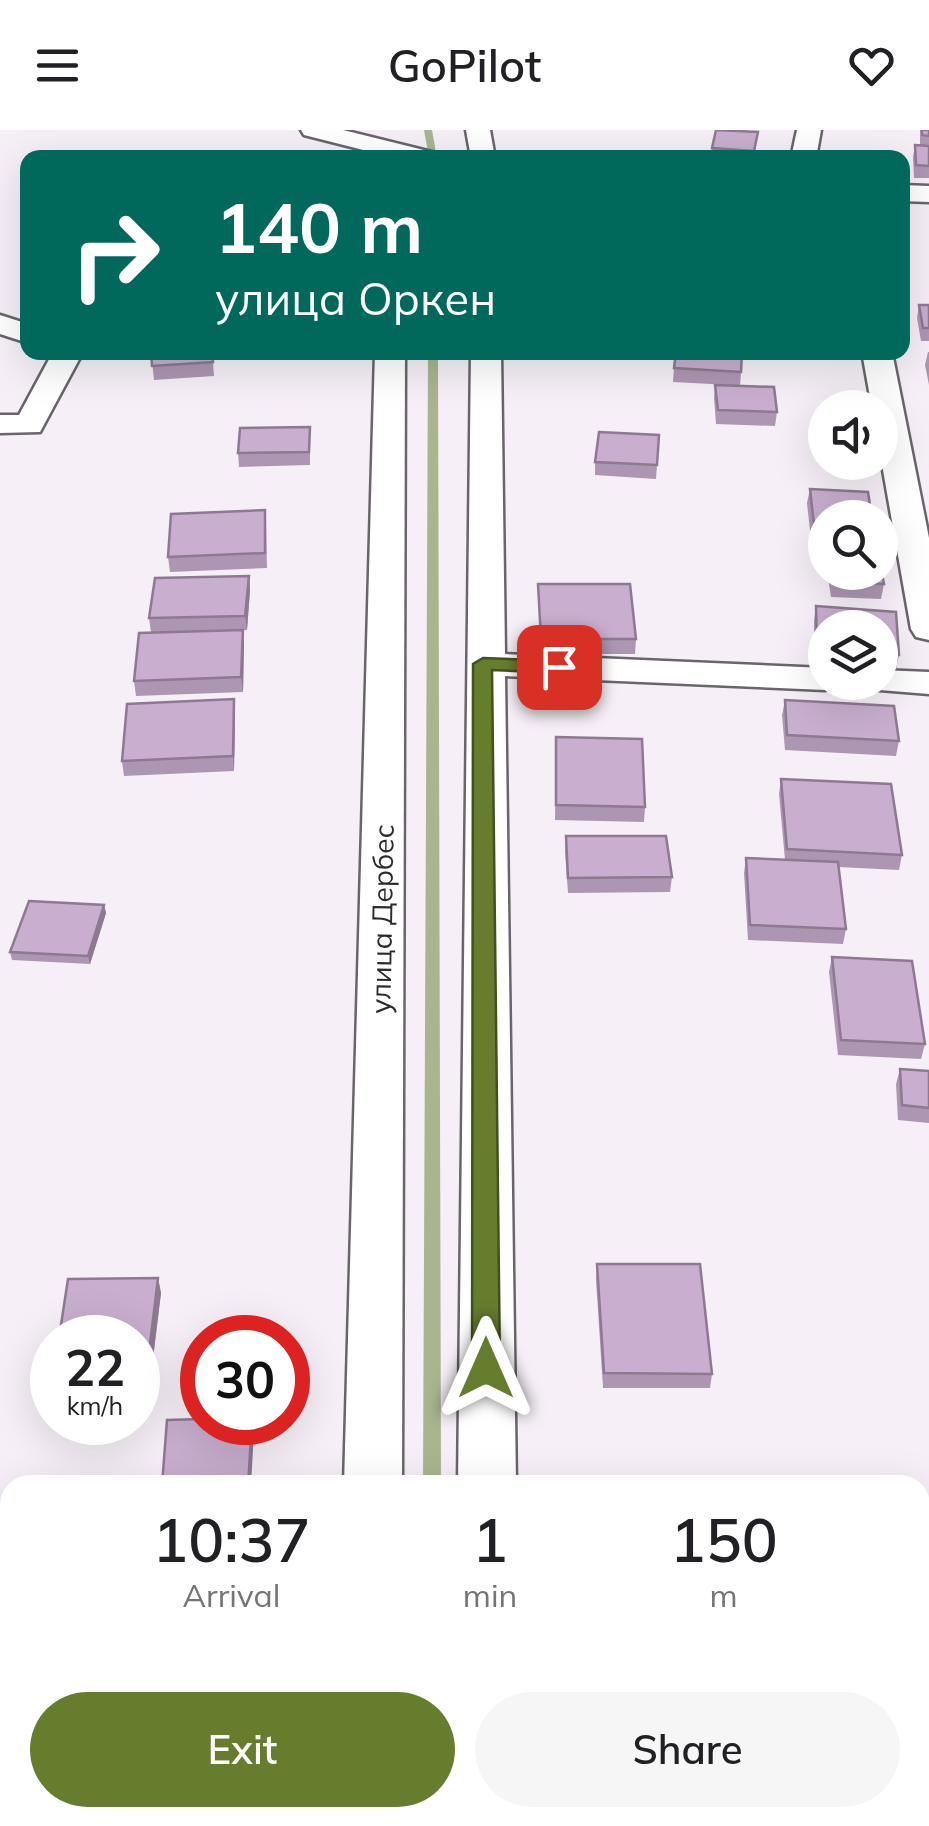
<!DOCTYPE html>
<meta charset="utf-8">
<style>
:root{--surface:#fff;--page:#f6f6f6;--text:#202124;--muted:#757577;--accent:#677d2e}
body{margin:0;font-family:Mulish,sans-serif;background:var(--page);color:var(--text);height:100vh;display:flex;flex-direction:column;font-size:38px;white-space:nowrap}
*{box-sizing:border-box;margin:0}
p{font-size:32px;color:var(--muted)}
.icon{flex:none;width:55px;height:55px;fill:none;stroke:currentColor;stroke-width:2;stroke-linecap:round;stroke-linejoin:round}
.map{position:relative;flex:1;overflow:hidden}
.drawer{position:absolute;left:0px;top:1345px;width:930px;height:352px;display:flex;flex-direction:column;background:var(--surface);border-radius:30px 30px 0 0;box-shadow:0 10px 40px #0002}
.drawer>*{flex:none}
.top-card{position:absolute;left:20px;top:20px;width:890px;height:210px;border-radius:20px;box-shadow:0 10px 40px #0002;background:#00695c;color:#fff;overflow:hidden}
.tools{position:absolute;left:808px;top:260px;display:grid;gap:20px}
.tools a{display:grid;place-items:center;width:90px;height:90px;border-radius:50%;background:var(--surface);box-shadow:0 10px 40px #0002;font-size:50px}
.speed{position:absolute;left:30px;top:1185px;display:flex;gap:20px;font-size:50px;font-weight:700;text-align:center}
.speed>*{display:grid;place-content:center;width:130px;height:130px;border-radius:50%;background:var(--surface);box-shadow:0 10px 40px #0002;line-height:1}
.speed small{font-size:25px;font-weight:400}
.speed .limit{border:15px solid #d22;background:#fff;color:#111}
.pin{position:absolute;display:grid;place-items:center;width:85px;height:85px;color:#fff;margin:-42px;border-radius:20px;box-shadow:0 5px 15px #0006}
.me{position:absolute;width:110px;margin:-55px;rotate:0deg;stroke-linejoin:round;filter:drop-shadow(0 0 8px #0008)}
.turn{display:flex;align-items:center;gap:35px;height:210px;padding:0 30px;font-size:45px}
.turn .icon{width:130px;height:130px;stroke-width:2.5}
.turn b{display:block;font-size:70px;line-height:85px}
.eta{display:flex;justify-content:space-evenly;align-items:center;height:170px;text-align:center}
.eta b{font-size:60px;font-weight:600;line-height:70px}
.button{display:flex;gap:20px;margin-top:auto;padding:20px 30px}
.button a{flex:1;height:115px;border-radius:60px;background:var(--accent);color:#fff;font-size:40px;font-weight:600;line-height:115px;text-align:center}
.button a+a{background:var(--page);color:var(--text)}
header{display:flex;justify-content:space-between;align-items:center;height:130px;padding:0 30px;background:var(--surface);font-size:45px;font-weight:600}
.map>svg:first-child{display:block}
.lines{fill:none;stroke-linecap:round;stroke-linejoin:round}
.stream{fill:#a8b58f;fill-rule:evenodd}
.minor-casing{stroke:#6a646b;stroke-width:5}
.minor{fill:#fff;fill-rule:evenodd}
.wall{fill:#ad96b2}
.shaded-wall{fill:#8d7a91}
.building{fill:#c9aecf;stroke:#8d7a91;stroke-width:2.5}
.route{fill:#677d2e;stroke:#43511e;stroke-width:2.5}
.labels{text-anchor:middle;stroke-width:9;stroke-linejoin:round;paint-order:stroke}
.street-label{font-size:28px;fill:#2d2a2d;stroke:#fff}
</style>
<header><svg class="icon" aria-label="menu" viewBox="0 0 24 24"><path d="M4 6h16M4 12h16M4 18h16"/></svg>GoPilot<svg class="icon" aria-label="heart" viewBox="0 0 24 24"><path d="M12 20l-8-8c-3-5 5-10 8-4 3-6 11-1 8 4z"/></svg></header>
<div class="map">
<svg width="929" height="1696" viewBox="0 0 929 1696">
<rect width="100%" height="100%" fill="#f6eff7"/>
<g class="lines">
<g class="stream">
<path d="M 424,0 L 432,0 L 437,28 L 429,28 Z"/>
<path d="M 428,222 L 438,222 L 441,1355 L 423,1355 Z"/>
<rect x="422" y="1688" width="20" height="8"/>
</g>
<defs>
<g id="minor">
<path d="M 301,0 L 343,0 L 436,23 L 439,28 L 395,28 L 304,5 Z"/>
<path d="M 466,0 L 490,0 L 495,28 L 471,28 Z"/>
<path d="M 797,0 L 821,0 L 816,28 L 791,28 Z"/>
<path d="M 902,55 L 929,56 L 929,72 L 902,71 Z"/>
<path d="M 0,185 L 28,194 L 28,213 L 0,204 Z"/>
<path d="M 53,222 L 83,222 L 40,302 L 0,303 L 0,285 L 19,285 Z"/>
<path d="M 375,222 L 405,222 L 402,1355 L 344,1355 Z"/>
<path d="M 471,222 L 501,222 L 505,524 L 825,538 L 825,552 L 841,552 L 825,560 L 505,546 L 516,1355 L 458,1355 Z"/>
<path d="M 862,222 L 892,222 L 929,408 L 929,510 L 916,507 L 911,499 L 880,323 L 880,278 L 872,278 Z"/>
<path d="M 880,540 L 929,542 L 929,564 L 867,559 L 862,552 L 880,552 Z"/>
<path d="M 920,1677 L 928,1696 L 841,1696 L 838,1688 L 920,1688 Z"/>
<rect x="330" y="1688" width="66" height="8"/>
<rect x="459" y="1688" width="66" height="8"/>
</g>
</defs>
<use href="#minor" class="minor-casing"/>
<use href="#minor" class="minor"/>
</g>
<g class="wall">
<path d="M 920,0 L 929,0 L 929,48 L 914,48 L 913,27 L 915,15 L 920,16 Z"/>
<path d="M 758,2 L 754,28 L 711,28 L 712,18 Z"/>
<path d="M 919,175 L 929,175 L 929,211 L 921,211 L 917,188 Z"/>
<path d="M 151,222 L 213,232 L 214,246 L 154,250 Z"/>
<path d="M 521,222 L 595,222 L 595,228 L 521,226 Z"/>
<path d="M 928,222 L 929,222 L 929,255 L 925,235 Z"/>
<path d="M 674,238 L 741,242 L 740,256 L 777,282 L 775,296 L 716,294 L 714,268 L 715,255 L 730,255 L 673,252 Z"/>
<path d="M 310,297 L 310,335 L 239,337 L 238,323 Z"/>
<path d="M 659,305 L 656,349 L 595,345 L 595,332 Z"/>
<path d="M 810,359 L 825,388 L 825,410 L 811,409 L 807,373 Z"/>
<path d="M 266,394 L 267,438 L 170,442 L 168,427 Z"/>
<path d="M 827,442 L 880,442 L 884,454 L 881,469 L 831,467 Z"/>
<path d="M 249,446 L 250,460 L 247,500 L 243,500 L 244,514 L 243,562 L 136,566 L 134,551 L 151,502 L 149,488 Z"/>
<path d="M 538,454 L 636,509 L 635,524 L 540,524 Z"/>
<path d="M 816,476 L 896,482 L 899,525 L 896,540 L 880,539 L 880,498 L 825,498 L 825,535 L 814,534 L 814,490 Z"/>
<path d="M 234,569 L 235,584 L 234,641 L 124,646 L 122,631 Z"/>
<path d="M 785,570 L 899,611 L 896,626 L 785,620 L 782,585 Z"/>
<path d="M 556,607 L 645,677 L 644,692 L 555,690 Z"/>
<path d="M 781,649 L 902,725 L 899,740 L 838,737 L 846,799 L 843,814 L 748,810 L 744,743 L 746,728 L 785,730 L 779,664 Z"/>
<path d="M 566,706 L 672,747 L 670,762 L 568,763 L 565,721 Z"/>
<path d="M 104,775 L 106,783 L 90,834 L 12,830 L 10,822 Z"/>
<path d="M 832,827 L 925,914 L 921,929 L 838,925 L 829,842 Z"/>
<path d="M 900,939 L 929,941 L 929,993 L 898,990 L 896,954 Z"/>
<path d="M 597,1134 L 712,1244 L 710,1258 L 603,1258 L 596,1149 Z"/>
<path d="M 158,1148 L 161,1163 L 153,1228 L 138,1228 L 138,1208 Z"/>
<path d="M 920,1560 L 929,1564 L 929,1639 L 920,1636 Z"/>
<path d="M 603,1688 L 742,1688 L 740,1696 L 626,1696 Z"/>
</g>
<g class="shaded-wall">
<path d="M 249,446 L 250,460 L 247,500 L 245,486 Z"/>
<path d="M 243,500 L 244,514 L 243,562 L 241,547 Z"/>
<path d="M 234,569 L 235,584 L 234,641 L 233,626 Z"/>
<path d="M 104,775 L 106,783 L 90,834 L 88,826 Z"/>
<path d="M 158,1148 L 161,1163 L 153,1228 L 150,1214 Z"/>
<path d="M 252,1292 L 254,1301 L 251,1355 L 248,1355 Z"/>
</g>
<g class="building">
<path d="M 716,0 L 758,2 L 754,21 L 712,18 Z"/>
<path d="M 922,0 L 929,0 L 929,6 L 922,5 Z"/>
<path d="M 915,15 L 929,16 L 929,36 L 916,35 Z"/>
<path d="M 919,175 L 929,175 L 929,198 L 923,198 Z"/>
<path d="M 151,222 L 212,222 L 213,232 L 152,236 Z"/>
<path d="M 676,222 L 742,222 L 741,242 L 674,238 Z"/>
<path d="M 715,255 L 774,257 L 777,282 L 718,280 Z"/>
<path d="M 310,297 L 309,322 L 238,323 L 240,298 Z"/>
<path d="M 599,302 L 659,305 L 657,335 L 595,332 Z"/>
<path d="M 810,359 L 868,362 L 872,388 L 825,388 L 825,396 L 814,395 Z"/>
<path d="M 265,380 L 265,423 L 168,427 L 171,384 Z"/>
<path d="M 880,434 L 884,454 L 834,453 L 832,442 L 880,442 Z"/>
<path d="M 249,446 L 245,486 L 149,488 L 155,448 Z"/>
<path d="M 538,454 L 630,454 L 636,509 L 541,509 Z"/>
<path d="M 816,476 L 896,482 L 899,525 L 880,524 L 880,498 L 825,498 L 825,520 L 817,520 Z"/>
<path d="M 243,500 L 241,547 L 134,551 L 139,503 Z"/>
<path d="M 234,569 L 233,626 L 122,631 L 127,574 Z"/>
<path d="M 785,570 L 894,576 L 899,611 L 787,605 Z"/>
<path d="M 556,607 L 642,609 L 645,677 L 556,675 Z"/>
<path d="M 781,649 L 891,654 L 902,725 L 787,719 Z"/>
<path d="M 566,706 L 666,706 L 672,747 L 568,748 Z"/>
<path d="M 746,728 L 838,732 L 846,799 L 750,795 Z"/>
<path d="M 29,771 L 104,775 L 88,826 L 10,822 Z"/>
<path d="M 832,827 L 912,831 L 925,914 L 841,910 Z"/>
<path d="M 900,939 L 929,941 L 929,978 L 902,975 Z"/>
<path d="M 597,1134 L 700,1134 L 712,1244 L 604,1243 Z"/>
<path d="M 158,1148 L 150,1214 L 138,1214 L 138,1208 L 59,1208 L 68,1149 Z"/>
<path d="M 202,1289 L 202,1292 L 252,1292 L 248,1355 L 162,1355 L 167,1290 Z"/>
<path d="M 920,1560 L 929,1564 L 929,1625 L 920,1621 Z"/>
<path d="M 637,1688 L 742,1688 L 740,1696 L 660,1696 Z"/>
</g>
<path class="route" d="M 483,528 L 559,531 L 568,537 L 559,543 L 492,540 L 500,1238 L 496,1246 L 476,1246 L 472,1238 L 473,534 Z"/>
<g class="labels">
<g class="street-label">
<text transform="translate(382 789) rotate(-89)" y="10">улица Дербес</text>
</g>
</g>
</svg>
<div class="tools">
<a><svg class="icon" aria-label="sound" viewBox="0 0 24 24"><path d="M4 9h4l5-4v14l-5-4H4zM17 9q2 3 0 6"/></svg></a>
<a><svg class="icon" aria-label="search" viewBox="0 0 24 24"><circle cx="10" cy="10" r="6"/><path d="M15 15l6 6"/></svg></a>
<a><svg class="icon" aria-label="layers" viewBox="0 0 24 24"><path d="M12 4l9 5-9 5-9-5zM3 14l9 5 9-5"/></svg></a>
</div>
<div class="speed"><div>22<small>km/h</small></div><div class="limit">30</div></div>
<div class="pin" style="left:559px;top:537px;background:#d93025"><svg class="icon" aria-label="arrive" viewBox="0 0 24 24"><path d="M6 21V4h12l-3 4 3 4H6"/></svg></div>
<svg class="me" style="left:486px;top:1238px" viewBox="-20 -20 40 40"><path d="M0-17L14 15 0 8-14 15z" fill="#677d2e" stroke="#fff" stroke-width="4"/></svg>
<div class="top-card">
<div class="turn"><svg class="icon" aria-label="right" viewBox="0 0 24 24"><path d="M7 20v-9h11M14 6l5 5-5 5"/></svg><div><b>140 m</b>улица Оркен</div></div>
</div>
<section class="drawer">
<div class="eta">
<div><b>10:37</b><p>Arrival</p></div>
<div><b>1</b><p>min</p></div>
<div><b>150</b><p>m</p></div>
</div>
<div class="button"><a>Exit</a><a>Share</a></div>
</section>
</div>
